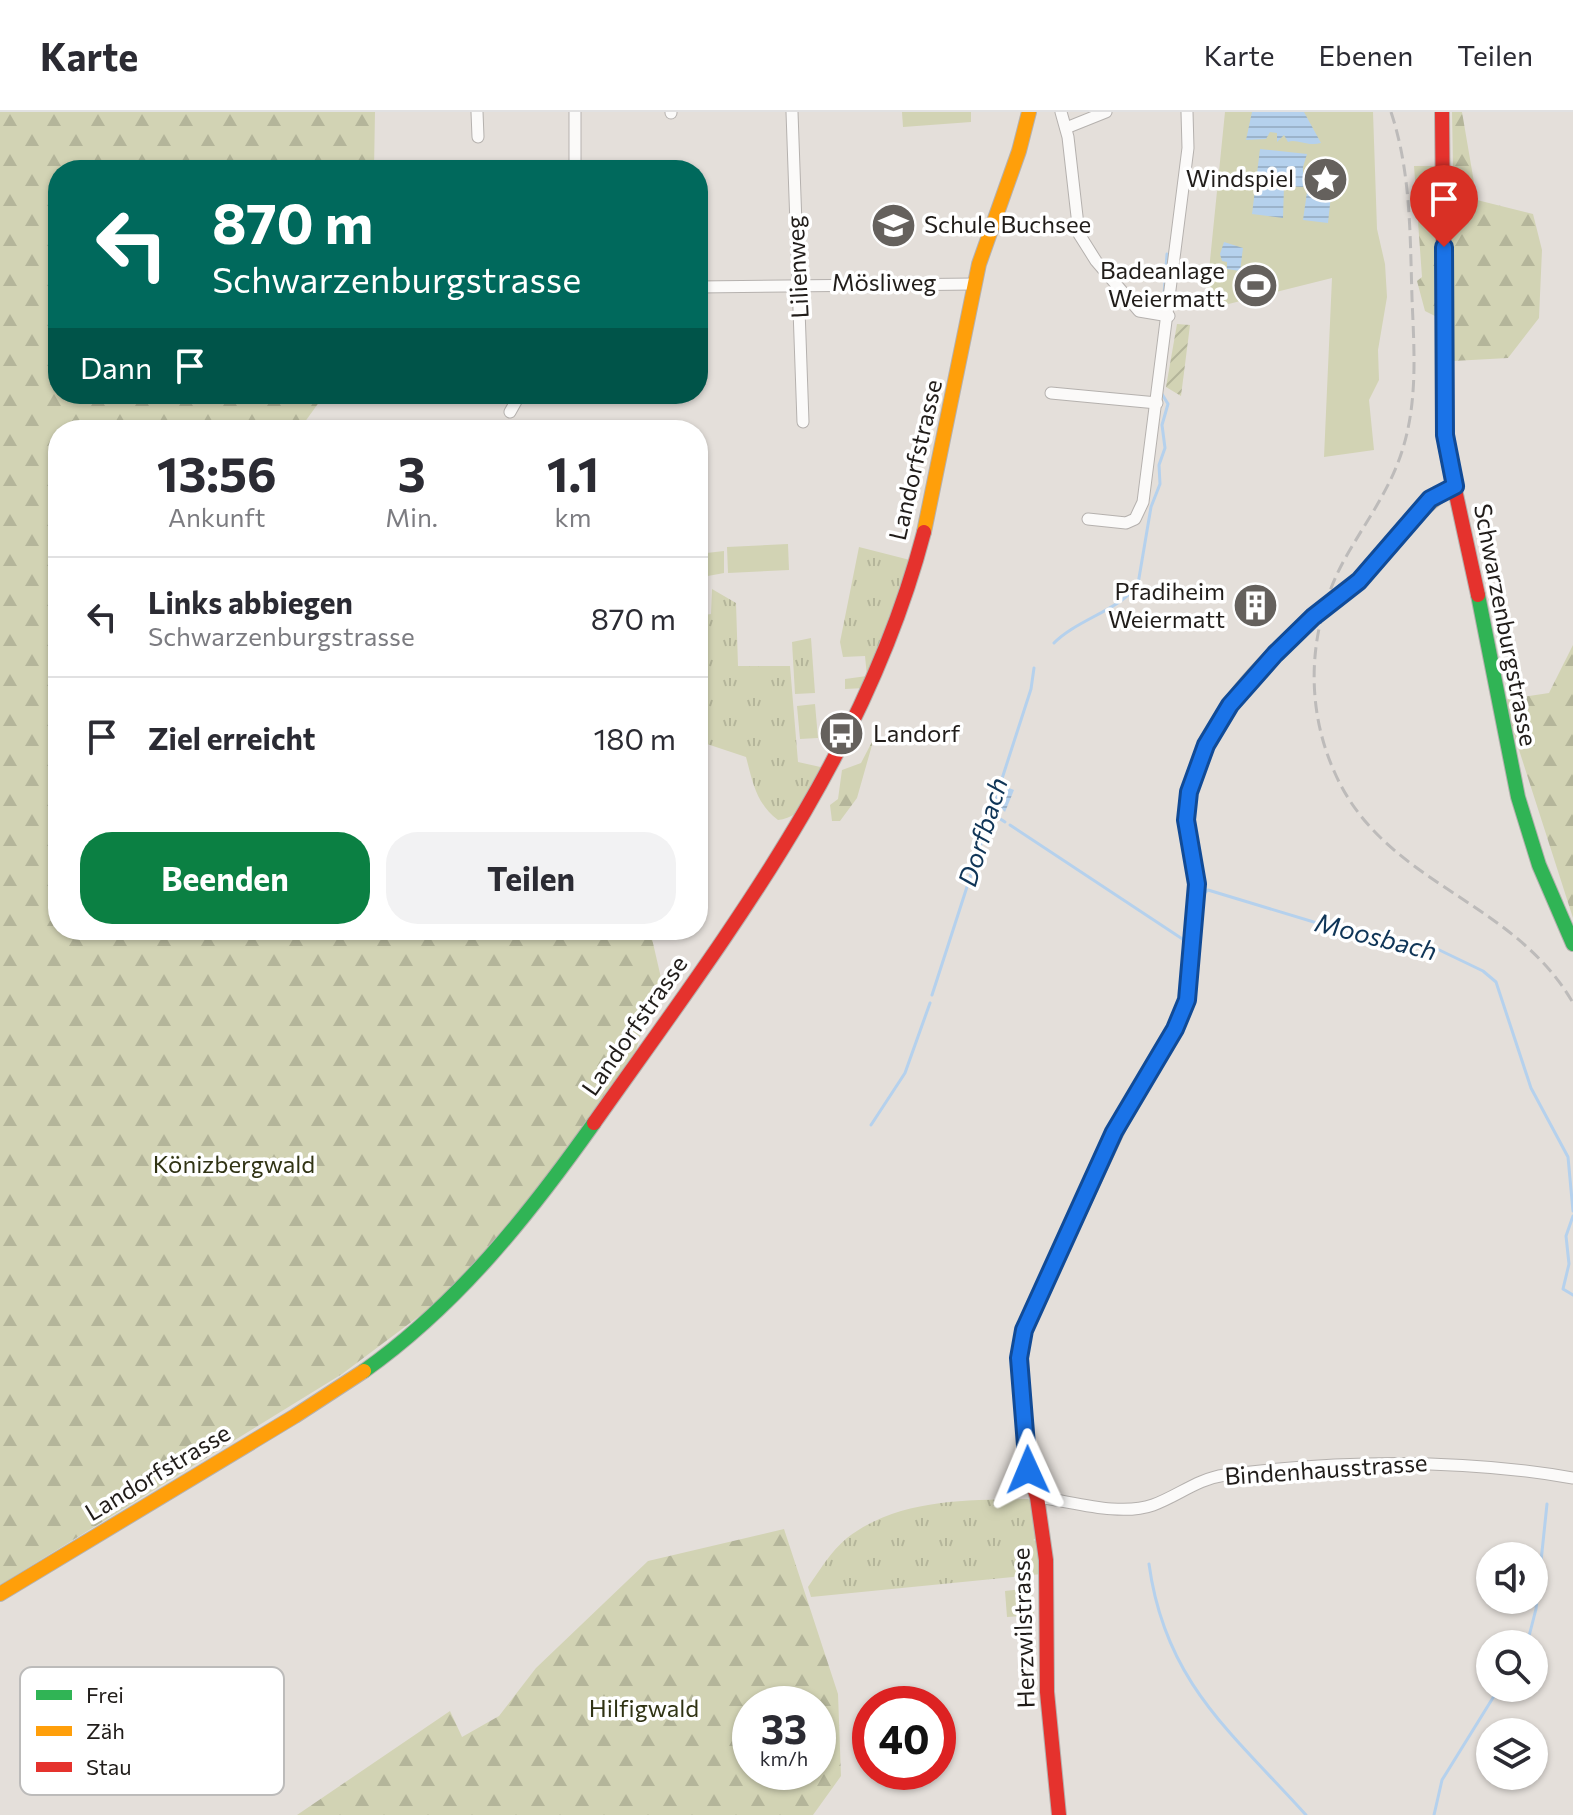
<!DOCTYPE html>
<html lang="de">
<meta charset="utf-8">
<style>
:root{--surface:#fff;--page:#f2f2f3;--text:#2b2b33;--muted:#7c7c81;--line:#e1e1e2;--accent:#0b8043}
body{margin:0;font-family:Commissioner,sans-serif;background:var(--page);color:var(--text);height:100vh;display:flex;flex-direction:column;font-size:30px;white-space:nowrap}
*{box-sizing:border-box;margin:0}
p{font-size:26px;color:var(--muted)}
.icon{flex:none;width:44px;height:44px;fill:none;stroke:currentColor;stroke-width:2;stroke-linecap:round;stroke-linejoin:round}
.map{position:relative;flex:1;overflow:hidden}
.side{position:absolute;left:48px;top:308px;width:660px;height:520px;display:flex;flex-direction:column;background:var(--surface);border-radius:32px;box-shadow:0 2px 6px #0004}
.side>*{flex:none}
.banner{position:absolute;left:48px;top:48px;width:660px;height:244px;border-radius:32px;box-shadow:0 2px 6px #0004;background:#00695c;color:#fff;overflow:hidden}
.tools{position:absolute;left:1476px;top:1430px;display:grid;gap:16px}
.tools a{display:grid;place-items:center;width:72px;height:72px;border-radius:50%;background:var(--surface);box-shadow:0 2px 6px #0004;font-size:40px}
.speed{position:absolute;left:732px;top:1574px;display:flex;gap:16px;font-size:40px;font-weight:700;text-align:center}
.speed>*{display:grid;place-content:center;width:104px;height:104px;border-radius:50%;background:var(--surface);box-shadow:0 2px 6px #0004;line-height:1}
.speed small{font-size:20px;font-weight:400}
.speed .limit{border:12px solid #d22;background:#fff;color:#111}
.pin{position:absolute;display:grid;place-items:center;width:68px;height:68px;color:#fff;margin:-82px -34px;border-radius:50% 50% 50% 0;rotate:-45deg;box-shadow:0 0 8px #0007}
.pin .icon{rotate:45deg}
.me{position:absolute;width:88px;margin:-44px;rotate:359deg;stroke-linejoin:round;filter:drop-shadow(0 0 6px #0008)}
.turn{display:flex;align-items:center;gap:28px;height:168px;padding:0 32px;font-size:36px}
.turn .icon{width:104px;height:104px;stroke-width:2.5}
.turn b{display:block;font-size:56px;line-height:68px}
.then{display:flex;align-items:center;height:76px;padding:0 32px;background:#0003;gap:16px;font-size:30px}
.eta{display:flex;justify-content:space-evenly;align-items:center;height:136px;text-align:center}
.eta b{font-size:48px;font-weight:700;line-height:56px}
.primary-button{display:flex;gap:16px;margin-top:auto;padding:16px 32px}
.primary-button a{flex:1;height:92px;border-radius:32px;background:var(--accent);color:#fff;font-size:32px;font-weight:700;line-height:92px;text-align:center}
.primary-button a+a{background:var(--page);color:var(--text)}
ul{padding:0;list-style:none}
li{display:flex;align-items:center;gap:24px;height:120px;padding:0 32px;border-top:2px solid var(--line)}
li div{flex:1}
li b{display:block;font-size:30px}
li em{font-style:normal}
header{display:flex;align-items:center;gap:48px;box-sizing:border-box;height:112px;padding:0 40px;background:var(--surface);border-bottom:2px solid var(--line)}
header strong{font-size:38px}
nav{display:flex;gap:44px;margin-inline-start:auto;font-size:28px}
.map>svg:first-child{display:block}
.grass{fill:url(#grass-tufts)}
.forest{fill:url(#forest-firs);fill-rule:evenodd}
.garden{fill:url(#garden-furrows)}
.pitch{fill:#d2d3b4}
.water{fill:url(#water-rules)}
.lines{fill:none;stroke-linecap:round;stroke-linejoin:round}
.stream{stroke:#b5d1ed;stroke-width:3}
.street-casing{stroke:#b5b1ae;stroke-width:13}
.fast-casing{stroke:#b5b1ae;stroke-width:16}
.slow-casing{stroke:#b5b1ae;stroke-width:16}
.jam-casing{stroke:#b5b1ae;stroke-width:16}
.street{stroke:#fbfaf9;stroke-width:11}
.fast{stroke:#30b455;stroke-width:14}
.slow{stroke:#ff9f0a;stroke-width:14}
.jam{stroke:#e5322d;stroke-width:14}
.rail{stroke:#bdbbba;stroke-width:3;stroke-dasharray:12 6;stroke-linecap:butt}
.route-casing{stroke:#114b97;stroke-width:20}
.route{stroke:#1a73e8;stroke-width:14}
.labels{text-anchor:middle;stroke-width:7;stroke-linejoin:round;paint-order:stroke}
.poi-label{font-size:24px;fill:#211d1a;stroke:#fff;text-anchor:end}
.street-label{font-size:24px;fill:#211d1a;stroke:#fff}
.park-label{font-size:24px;fill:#303314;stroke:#fff}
.water-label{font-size:26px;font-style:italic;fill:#0f3557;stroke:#fff}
.key{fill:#fff;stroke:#bcbbba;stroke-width:2}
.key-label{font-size:22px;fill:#211d1a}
</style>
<header>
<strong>Karte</strong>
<nav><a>Karte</a><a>Ebenen</a><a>Teilen</a></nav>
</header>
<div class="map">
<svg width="1573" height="1703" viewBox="0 0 1573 1703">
<defs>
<pattern id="grass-tufts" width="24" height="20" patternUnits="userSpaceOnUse" patternTransform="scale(2)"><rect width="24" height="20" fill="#d2d3b4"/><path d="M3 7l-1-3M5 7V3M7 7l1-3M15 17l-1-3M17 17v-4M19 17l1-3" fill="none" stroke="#b4b59a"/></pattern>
<pattern id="forest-firs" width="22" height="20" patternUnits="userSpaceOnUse" patternTransform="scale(2)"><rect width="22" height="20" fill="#d2d3b4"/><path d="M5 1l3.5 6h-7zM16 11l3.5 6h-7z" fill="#b4b59a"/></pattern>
<pattern id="garden-furrows" width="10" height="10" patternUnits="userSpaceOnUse" patternTransform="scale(2)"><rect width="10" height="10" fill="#d2d3b4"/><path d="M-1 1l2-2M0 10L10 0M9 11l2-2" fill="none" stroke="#b4b59a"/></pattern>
<pattern id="water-rules" width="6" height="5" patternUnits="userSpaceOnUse" patternTransform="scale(2)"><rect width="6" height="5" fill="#b5d1ed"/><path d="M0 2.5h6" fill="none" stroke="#9bb3cb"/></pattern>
</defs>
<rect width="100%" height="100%" fill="#e4dfda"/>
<g class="grass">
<path d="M 859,435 L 910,448 L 896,498 L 865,576 L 845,577 L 845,567 L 867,564 L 865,544 L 843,545 L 840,530 Z"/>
<path d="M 712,477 L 736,491 L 738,554 L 790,554 L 798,650 L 825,656 C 812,679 806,705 778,708 C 756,691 753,671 746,645 L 698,629 L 698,504 L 711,502 Z"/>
<path d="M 811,526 L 815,581 L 795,582 L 792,530 Z"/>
<path d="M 1028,1387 L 1032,1390 L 1039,1425 L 1033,1428 L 1041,1430 L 1042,1462 L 811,1485 L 808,1475 C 820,1458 831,1439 847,1426 C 899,1386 966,1388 1028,1387 Z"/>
</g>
<g class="forest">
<path d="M 0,0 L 375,0 L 374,58 L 58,58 L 58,282 L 325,282 L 299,318 L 58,318 L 58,818 L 650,818 L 664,879 L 648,899 L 636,938 L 538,1077 L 467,1159 L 430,1196 L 342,1262 L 0,1473 Z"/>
<path d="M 1452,0 L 1462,0 L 1477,88 L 1533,102 L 1542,138 L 1539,206 L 1508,246 L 1435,250 L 1437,205 L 1425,199 L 1417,169 L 1422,165 L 1414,54 L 1453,54 Z"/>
<path d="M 1573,533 L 1573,806 L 1503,588 L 1549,581 Z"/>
<path d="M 874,626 L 857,686 L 840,709 L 832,709 L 830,693 L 838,687 L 842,658 L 861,651 Z"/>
<path d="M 784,1417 L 838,1582 L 841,1664 L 813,1703 L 297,1703 L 450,1599 L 462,1625 L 499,1604 L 536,1556 L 648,1449 ZM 818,1592 L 818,1660 L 750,1660 L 750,1592 Z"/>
</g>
<path class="garden" d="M 1177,212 L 1190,213 L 1181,284 L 1166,275 Z"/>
<g class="pitch">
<path d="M 902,0 L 971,0 L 971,10 L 903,15 Z"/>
<path d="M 1225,0 L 1373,0 L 1377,117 L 1385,152 L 1387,185 L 1378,238 L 1379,268 L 1369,288 L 1374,338 L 1324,345 L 1332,166 L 1205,198 Z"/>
<path d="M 788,432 L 789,458 L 728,461 L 727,435 Z"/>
<path d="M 724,439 L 724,461 L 708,464 L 698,455 L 698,442 Z"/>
<path d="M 815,592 L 818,626 L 800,627 L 797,594 Z"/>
<path d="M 1032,1476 L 1034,1503 L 1007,1505 L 1005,1479 Z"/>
</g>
<g class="water">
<path d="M 1252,0 L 1304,0 L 1321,31 C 1307,35 1296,26 1288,30 L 1284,23 L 1277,30 L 1277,21 L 1270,20 L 1266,27 L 1246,28 Z"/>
<path d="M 1260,37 L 1307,42 L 1303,55 L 1303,75 L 1284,74 L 1283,106 L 1252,102 Z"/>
<path d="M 1307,80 L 1331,83 L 1328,111 L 1303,108 Z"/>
<path d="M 1224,130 L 1243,136 L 1240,159 L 1227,157 L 1227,150 L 1222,149 L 1220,142 Z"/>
<path d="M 1004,674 L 1014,678 L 1005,700 L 999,694 Z"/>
</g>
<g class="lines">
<g class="stream">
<path d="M 1163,196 L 1167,142"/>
<path d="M 1054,531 C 1076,508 1122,497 1138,472 L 1151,395 L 1160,372 L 1159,353 L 1165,336 L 1162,313 L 1168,292 L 1162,282"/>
<path d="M 991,701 L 1005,710"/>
<path d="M 1010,713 L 1187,830"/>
<path d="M 1203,782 L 1208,778 L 1327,814 L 1409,832 L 1431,834 L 1483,859 L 1496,870 L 1531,976 L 1568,1045 L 1573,1099"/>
<path d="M 1199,831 L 1202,789"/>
<path d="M 932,883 L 1031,577 L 1034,556"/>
<path d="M 871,1013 L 905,961 L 930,891"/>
<path d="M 1573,1104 L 1566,1124 L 1569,1152 L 1563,1177 L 1573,1183"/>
<path d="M 1149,1452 C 1165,1570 1231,1620 1306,1703"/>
<path d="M 1527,1532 L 1536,1497 L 1547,1392"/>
<path d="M 1434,1703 L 1442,1668 L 1499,1576"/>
</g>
<defs>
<g id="street">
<path d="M 477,0 L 478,25"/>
<path d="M 575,0 L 575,58"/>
<path d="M 671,0 L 671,1"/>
<path d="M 792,0 L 803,310"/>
<path d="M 1061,0 L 1068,25 L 1079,122 L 1096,149 L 1139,199 L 1169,204"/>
<path d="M 1066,16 L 1106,0"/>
<path d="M 698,175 L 975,172"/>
<path d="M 1051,281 L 1157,291"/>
<path d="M 510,300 L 520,282"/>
<path d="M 1088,407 L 1126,411 L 1135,407 L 1143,390 L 1188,36 L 1187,0"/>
<path d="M 1037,1385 C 1071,1389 1119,1405 1153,1393 C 1178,1384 1197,1367 1225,1363 C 1341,1348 1458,1346 1573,1366"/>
</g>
<g id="fast">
<path d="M 1478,483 L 1518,685 L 1539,753 L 1573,832"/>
<path d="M 364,1259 C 457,1193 528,1104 594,1011"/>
</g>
<g id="slow">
<path d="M 924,420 L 979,152 L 1019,39 L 1029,0"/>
<path d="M 1204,640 C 1222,588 1272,542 1311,506 C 1327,493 1345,482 1360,468 C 1392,436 1414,396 1455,374"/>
<path d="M 1024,1317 L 1019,1246 L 1024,1218 L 1127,998"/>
<path d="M 0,1482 L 295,1304 L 364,1259"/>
</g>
<g id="jam">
<path d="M 1442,0 L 1445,332 L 1478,483"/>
<path d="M 1127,998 L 1175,917 L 1187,888 L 1197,772 L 1186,708 L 1189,680 L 1204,640"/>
<path d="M 594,1011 C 726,824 865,646 924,420"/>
<path d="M 1024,1317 L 1028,1358 L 1037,1385 L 1046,1448 L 1047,1580 L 1059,1703"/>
</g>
</defs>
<use href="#street" class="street-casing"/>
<use href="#fast" class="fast-casing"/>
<use href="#slow" class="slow-casing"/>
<use href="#jam" class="jam-casing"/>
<use href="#street" class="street"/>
<use href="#fast" class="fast"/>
<use href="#slow" class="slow"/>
<use href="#jam" class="jam"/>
<path class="rail" d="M 1391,0 C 1411,60 1410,123 1412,186 C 1414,236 1418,287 1403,336 C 1391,376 1367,408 1347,443 C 1309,509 1303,589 1334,659 C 1383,773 1513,786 1573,891"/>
</g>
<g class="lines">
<defs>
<path id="route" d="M 1028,1358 L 1019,1246 L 1024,1218 L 1114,1020 L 1175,917 L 1187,888 L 1197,772 L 1186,708 L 1189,680 L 1206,633 L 1230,593 L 1275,542 L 1313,505 L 1359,469 L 1430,387 L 1455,374 L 1445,323 L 1444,135"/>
</defs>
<use href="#route" class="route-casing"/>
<use href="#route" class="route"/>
</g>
<defs>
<symbol id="sight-disc" viewBox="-11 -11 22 22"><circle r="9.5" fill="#65615d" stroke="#fff"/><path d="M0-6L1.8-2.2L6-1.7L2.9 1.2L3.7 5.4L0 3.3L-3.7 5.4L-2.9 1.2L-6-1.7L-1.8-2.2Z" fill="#fff"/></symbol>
<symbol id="school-disc" viewBox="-11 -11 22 22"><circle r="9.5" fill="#65615d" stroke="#fff"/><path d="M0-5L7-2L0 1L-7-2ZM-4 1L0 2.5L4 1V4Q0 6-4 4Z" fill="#fff"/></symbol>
<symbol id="stadium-disc" viewBox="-11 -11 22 22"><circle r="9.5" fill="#65615d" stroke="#fff"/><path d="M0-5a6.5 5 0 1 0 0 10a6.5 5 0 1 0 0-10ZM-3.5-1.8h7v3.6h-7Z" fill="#fff"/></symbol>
<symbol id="building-disc" viewBox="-11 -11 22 22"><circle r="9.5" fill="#65615d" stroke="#fff"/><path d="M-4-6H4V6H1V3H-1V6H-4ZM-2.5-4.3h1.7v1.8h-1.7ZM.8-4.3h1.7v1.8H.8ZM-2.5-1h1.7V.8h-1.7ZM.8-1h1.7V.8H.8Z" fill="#fff"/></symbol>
<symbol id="bus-disc" viewBox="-11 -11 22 22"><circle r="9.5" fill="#65615d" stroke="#fff"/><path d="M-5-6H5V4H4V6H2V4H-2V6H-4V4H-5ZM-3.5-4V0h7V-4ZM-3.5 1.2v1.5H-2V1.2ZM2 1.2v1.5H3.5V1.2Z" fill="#fff"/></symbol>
</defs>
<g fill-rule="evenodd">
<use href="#sight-disc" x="1300" y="42" width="51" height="51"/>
<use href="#school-disc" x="868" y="88" width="51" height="51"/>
<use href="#stadium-disc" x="1230" y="148" width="51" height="51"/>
<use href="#building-disc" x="1230" y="468" width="51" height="51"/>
<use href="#bus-disc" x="816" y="596" width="51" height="51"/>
</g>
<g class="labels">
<g class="poi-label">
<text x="1294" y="75">Windspiel</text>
<text x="924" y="121" text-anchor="start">Schule Buchsee</text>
<text x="1225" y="167">Badeanlage<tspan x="1225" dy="28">Weiermatt</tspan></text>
<text x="1225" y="488">Pfadiheim<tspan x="1225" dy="28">Weiermatt</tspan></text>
<text x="873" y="630" text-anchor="start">Landorf</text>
</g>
<g class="street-label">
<text transform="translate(798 155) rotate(-93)" y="8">Lilienweg</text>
<text x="884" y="179">Mösliweg</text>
<text transform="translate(916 348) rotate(-77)" y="8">Landorfstrasse</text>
<text transform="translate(1505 513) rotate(79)" y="8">Schwarzenburgstrasse</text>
<text transform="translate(635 914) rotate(-55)" y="8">Landorfstrasse</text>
<text transform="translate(1326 1358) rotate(-4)" y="8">Bindenhausstrasse</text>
<text transform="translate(158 1361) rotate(-31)" y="8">Landorfstrasse</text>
<text transform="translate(1024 1516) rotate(-92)" y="8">Herzwilstrasse</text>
</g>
<g class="park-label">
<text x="234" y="1061">Könizbergwald</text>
<text x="644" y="1605">Hilfigwald</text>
</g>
<g class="water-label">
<text transform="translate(983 720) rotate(-73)" y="9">Dorfbach</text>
<text transform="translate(1376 825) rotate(14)" y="9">Moosbach</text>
</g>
</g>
<rect x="20" y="1555" width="264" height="128" rx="12" class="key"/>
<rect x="36" y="1578" width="36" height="10" fill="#30b455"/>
<rect x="36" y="1614" width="36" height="10" fill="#ff9f0a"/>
<rect x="36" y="1650" width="36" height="10" fill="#e5322d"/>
<g class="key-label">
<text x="86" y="1591">Frei</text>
<text x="86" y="1627">Zäh</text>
<text x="86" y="1663">Stau</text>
</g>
</svg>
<div class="tools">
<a><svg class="icon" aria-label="sound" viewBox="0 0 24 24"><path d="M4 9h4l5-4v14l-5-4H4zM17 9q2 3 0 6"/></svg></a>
<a><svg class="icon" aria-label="search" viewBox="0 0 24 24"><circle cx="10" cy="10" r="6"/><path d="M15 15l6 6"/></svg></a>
<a><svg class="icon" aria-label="layers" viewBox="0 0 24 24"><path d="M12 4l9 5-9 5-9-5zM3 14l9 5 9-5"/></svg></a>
</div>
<div class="speed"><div>33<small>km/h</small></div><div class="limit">40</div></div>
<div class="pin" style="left:1444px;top:135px;background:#d93025"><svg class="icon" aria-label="arrive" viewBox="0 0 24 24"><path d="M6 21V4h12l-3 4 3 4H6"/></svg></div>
<svg class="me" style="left:1028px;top:1358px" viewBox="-20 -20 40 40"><path d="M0-17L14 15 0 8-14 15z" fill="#1a73e8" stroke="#fff" stroke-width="4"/></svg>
<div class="banner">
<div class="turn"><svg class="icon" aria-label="left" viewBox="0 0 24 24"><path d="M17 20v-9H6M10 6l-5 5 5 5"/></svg><div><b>870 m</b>Schwarzenburgstrasse</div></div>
<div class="then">Dann<svg class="icon" aria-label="arrive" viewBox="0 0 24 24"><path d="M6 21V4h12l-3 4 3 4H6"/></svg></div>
</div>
<section class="side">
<div class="eta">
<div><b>13:56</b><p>Ankunft</p></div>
<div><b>3</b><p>Min.</p></div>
<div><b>1.1</b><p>km</p></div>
</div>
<ul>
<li><svg class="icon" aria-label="left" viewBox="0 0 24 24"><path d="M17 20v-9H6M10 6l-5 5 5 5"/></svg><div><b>Links abbiegen</b><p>Schwarzenburgstrasse</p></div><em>870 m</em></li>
<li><svg class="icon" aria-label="arrive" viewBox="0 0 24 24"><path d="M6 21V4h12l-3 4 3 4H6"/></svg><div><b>Ziel erreicht</b></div><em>180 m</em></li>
</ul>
<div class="primary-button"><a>Beenden</a><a>Teilen</a></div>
</section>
</div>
